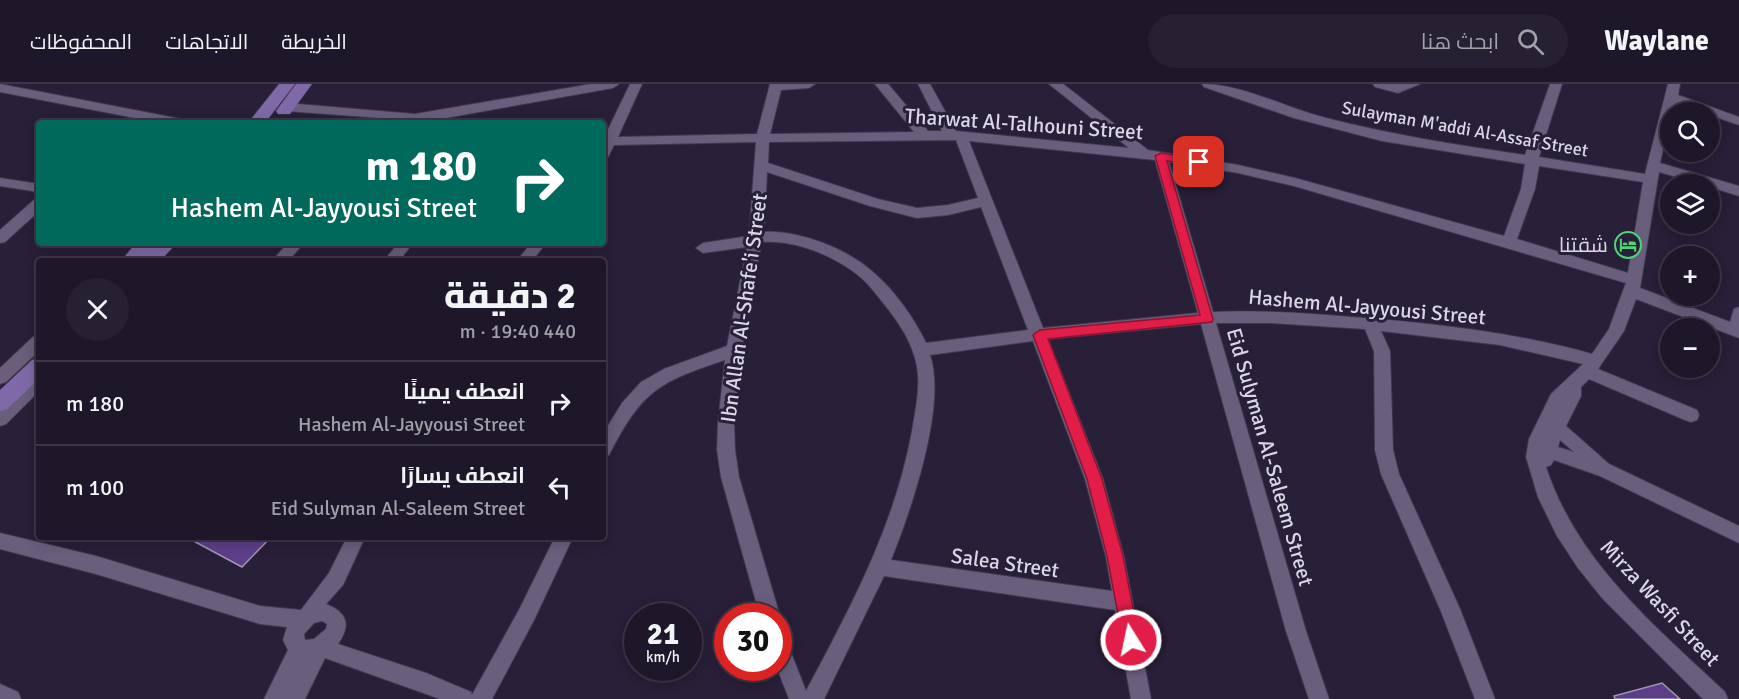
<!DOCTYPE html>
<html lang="ar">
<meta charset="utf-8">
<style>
:root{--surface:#1e172a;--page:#262032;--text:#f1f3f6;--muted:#a19fa8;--line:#3c3647}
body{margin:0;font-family:Signika,Cairo,sans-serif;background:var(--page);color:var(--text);direction:rtl;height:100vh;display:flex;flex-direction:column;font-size:22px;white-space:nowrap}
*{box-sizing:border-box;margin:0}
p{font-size:20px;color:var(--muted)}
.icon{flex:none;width:33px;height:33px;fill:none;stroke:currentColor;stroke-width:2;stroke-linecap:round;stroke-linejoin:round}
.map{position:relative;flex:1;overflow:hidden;direction:ltr}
.drawer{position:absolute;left:36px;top:174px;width:570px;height:282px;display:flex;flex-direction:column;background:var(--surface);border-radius:6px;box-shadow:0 3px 15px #0003,0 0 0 2px var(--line);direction:rtl}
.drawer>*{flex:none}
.top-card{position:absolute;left:36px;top:36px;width:570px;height:126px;border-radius:6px;box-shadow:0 3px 15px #0003,0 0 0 2px var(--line);direction:rtl;background:#00695c;color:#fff;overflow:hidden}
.buttons{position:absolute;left:1660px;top:18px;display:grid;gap:12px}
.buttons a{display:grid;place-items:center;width:60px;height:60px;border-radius:50%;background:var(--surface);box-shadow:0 3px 15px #0003,0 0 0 2px var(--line);font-size:30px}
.speed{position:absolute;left:624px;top:519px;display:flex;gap:12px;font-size:30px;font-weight:700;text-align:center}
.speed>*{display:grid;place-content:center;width:78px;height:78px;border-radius:50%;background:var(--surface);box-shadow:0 3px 15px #0003,0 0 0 2px var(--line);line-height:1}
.speed small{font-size:15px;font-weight:400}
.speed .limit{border:9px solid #d22;background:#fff;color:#111}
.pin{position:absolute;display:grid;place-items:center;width:51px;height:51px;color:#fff;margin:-26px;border-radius:12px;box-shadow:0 3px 9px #0006}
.me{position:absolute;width:66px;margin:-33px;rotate:350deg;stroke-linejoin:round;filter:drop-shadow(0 0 4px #0008)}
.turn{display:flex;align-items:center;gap:21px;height:126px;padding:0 30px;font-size:27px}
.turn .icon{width:78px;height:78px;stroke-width:2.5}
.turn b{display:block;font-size:42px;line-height:51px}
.round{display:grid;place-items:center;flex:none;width:63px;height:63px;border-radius:32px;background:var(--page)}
.head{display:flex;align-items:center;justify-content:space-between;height:102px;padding:0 30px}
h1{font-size:36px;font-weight:800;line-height:45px}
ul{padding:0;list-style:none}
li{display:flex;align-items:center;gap:18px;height:84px;padding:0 30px;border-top:2px solid var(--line)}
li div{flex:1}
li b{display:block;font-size:22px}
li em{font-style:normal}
header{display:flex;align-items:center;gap:36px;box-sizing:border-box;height:84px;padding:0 30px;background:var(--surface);border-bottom:2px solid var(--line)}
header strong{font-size:28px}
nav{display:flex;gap:33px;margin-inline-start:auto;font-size:21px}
.search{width:420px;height:54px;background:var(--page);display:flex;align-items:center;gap:15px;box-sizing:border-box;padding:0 21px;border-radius:33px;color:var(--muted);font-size:22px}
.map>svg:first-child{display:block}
.building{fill:#5d3f89;stroke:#9f95b4;stroke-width:1.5}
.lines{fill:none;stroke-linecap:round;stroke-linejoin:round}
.minor-casing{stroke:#41394f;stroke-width:2}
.major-casing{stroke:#41394f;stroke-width:1}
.minor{fill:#695f7d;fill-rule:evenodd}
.major{fill:#8069a8;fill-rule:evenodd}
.route{fill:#e11d48;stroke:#92132f;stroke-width:1.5}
.labels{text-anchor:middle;stroke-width:6;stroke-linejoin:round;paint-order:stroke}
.far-street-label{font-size:18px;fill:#dbd6e7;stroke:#281f38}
.street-label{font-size:21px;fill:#dbd6e7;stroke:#281f38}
.poi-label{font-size:21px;fill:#dbd6e7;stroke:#281f38;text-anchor:end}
</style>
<header>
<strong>Waylane</strong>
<div class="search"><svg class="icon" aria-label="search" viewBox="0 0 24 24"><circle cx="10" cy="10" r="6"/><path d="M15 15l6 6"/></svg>ابحث هنا</div>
<nav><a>الخريطة</a><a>الاتجاهات</a><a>المحفوظات</a></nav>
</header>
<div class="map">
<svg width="1739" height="615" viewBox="0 0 1739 615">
<rect width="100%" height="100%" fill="#281f38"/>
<g class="building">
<path d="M 186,453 L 271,453 L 242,483 Z"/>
<path d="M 1662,599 L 1680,615 L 1615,615 L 1614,612 Z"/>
</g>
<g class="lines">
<defs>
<g id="minor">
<path d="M 0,0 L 181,35 L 187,39 L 161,39 L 0,8 Z"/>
<path d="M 591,0 L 619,0 L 613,4 L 418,39 L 406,39 L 407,36 L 286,27 L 280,23 L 286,19 L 415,30 Z"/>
<path d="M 630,0 L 642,0 L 618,53 L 757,50 L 770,0 L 815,0 L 809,4 L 781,6 L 770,50 L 914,48 L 875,0 L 888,0 L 928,47 L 942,47 L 918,0 L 930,0 L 956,47 L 1129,64 L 1049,0 L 1063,0 L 1148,66 L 1238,81 L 1295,94 L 1504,152 L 1521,105 L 1525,80 L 1382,57 L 1294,34 L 1204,3 L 1202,0 C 1242,0 1286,24 1326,34 C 1392,51 1458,61 1525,71 L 1550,0 L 1562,0 L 1539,73 L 1645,90 L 1668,0 L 1680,0 L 1678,11 L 1739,33 L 1739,41 L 1710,31 L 1710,28 L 1703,28 L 1676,19 L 1673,28 L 1671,28 L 1660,79 L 1739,102 L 1739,112 L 1710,103 L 1710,100 L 1701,100 L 1659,88 L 1640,204 L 1730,238 L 1734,225 L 1739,223 L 1739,254 L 1636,215 L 1624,247 L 1598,285 L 1697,326 L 1699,331 L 1697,336 L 1691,338 L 1685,336 L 1589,295 L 1581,303 L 1581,312 L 1566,342 L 1609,380 L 1739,442 L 1739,459 L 1600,392 L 1554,376 L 1551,381 L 1546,383 C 1577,478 1654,541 1725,608 L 1728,615 L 1703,615 L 1602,514 L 1578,484 L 1557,452 L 1538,413 L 1526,373 L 1529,355 L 1551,310 L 1583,280 L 1500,261 L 1381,247 L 1390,267 L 1393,366 L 1399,390 L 1460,525 L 1495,615 L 1475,615 L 1440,525 L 1381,390 L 1375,366 L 1374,267 L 1365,245 L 1271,239 L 1216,239 L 1306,547 L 1329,615 L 1309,615 L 1286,547 L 1201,240 L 1048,255 L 1103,395 L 1124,473 L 1151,615 L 1131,615 L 1115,526 L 884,492 L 824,615 L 789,615 L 777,584 L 778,551 L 785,553 L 806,607 C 851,523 895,441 912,347 C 916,323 922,298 915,274 C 908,248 889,226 872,205 C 849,177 799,155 762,158 L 747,231 L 742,266 L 734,338 L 735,366 L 739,393 L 780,532 L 778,535 L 778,532 L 760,532 L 721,393 L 717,366 L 718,338 L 725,276 C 658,298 642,307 609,371 L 603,373 L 603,350 L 622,319 L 641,298 L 664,285 L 727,262 L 747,163 L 703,169 L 696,164 L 703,159 L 749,152 L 756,58 L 614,61 L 608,73 L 603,74 L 603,56 ZM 956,56 L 978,114 L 948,121 L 917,124 L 878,115 L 768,79 L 769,58 ZM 969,57 L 1155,76 L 1198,229 L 1043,244 ZM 1169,78 L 1238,89 L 1294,102 L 1626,199 L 1624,204 L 1609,245 L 1592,270 C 1513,248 1432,239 1351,233 C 1305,229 1259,226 1213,228 ZM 1539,82 L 1643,98 L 1628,189 L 1517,155 L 1535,105 ZM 767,88 L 870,122 L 917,134 L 948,131 L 981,123 L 1028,246 L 926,259 C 914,234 895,207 874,189 C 848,165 799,146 764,148 ZM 1033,257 L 1085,395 L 1106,473 L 1112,507 L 891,476 C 911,426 947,322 930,271 ZM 1560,356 L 1574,368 L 1558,363 Z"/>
<path d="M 1373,0 L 1420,0 L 1398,9 L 1375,3 Z"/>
<path d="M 0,94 L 39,100 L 39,108 L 0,102 Z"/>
<path d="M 39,114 L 39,127 L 5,158 L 0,159 L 0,146 L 34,116 Z"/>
<path d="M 288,159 L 304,159 L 288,177 L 272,177 Z"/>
<path d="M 398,159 L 413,159 L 399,177 L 384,177 Z"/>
<path d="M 531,159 L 546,159 L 532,177 L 517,177 Z"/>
<path d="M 39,251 L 39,267 L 6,298 L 0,300 L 0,284 L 33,253 Z"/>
<path d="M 39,291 L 39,307 L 6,340 L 0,342 L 0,324 L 33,292 Z"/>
<path d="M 0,449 L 96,472 L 260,522 L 301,526 L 329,489 L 347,453 L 365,453 L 343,501 L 326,520 C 348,529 351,541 338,560 L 426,589 L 471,608 L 472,611 L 520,524 L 555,453 L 573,453 L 534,536 L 492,615 L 440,615 L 325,574 L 305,615 L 264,615 L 288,566 L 283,556 L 287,543 L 260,540 L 96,490 L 0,465 ZM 322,537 L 327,540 L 326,545 L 314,555 L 305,556 L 304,550 L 314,539 Z"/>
<path d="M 0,600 L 18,608 L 21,615 L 0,615 Z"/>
</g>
<g id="major">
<path d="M 279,0 L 295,0 L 265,39 L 248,39 Z"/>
<path d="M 296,0 L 312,0 L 290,30 L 278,30 L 276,27 Z"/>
<path d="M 136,159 L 177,159 L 160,177 L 121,177 Z"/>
<path d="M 39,274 L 39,295 L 7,325 L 0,327 L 0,306 L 32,276 Z"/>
</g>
</defs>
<use href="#minor" class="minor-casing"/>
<use href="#major" class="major-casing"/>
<use href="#minor" class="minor"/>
<use href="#major" class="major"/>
</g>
<path class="route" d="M 1161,69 L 1199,75 L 1204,78 L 1199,82 L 1167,77 L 1213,235 L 1212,238 L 1048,255 L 1102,395 L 1123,472 L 1139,556 L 1137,562 L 1131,564 L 1125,562 L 1123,556 L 1107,472 L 1087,395 L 1033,251 L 1040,246 L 1200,231 L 1155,72 Z"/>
<defs>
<symbol id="hotel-ring" viewBox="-11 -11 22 22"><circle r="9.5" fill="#281f38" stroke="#4ed676" stroke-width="1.5"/><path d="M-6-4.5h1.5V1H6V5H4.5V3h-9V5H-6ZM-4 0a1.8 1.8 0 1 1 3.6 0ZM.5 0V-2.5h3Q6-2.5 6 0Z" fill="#4ed676"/></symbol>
</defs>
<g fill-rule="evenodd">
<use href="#hotel-ring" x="1613" y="146" width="30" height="30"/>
</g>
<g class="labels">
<g class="far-street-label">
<text transform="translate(1465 45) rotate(10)" y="6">Sulayman M'addi Al-Assaf Street</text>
</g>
<g class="street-label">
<text transform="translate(1024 40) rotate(4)" y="7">Tharwat Al-Talhouni Street</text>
<text transform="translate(1367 223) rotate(5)" y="7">Hashem Al-Jayyousi Street</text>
<text transform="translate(744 224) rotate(-82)" y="7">Ibn Allan Al-Shafe'i Street</text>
<text transform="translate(1270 373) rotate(74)" y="7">Eid Sulyman Al-Saleem Street</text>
<text transform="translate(1005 479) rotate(8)" y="7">Salea Street</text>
<text transform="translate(1660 519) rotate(47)" y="7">Mirza Wasfi Street</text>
</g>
<g class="poi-label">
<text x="1608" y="168">شقتنا</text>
</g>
</g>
</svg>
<div class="buttons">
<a><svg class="icon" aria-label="search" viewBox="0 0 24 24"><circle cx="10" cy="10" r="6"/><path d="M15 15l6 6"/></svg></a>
<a><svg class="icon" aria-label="layers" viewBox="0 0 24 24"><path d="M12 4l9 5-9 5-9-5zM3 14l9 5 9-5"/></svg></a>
<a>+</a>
<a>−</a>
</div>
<div class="speed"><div>21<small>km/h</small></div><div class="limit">30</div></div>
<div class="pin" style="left:1199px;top:78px;background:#d93025"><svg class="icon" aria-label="arrive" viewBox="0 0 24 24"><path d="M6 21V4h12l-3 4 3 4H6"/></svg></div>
<svg class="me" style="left:1131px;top:556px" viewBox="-20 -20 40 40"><circle r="17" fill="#e11d48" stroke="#fff" stroke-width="3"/><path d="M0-11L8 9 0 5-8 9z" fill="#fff"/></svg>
<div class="top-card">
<div class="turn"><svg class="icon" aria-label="right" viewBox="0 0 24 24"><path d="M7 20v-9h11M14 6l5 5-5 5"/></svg><div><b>180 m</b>Hashem Al-Jayyousi Street</div></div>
</div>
<section class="drawer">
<div class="head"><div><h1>2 دقيقة</h1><p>440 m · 19:40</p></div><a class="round"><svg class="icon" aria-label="close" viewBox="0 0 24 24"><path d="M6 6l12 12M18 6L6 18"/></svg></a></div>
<ul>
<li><svg class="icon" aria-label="right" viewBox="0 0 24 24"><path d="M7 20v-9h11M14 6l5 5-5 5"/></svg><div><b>انعطف يمينًا</b><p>Hashem Al-Jayyousi Street</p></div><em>180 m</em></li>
<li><svg class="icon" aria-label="left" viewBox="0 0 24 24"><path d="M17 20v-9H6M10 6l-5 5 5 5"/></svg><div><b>انعطف يسارًا</b><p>Eid Sulyman Al-Saleem Street</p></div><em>100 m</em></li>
</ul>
</section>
</div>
